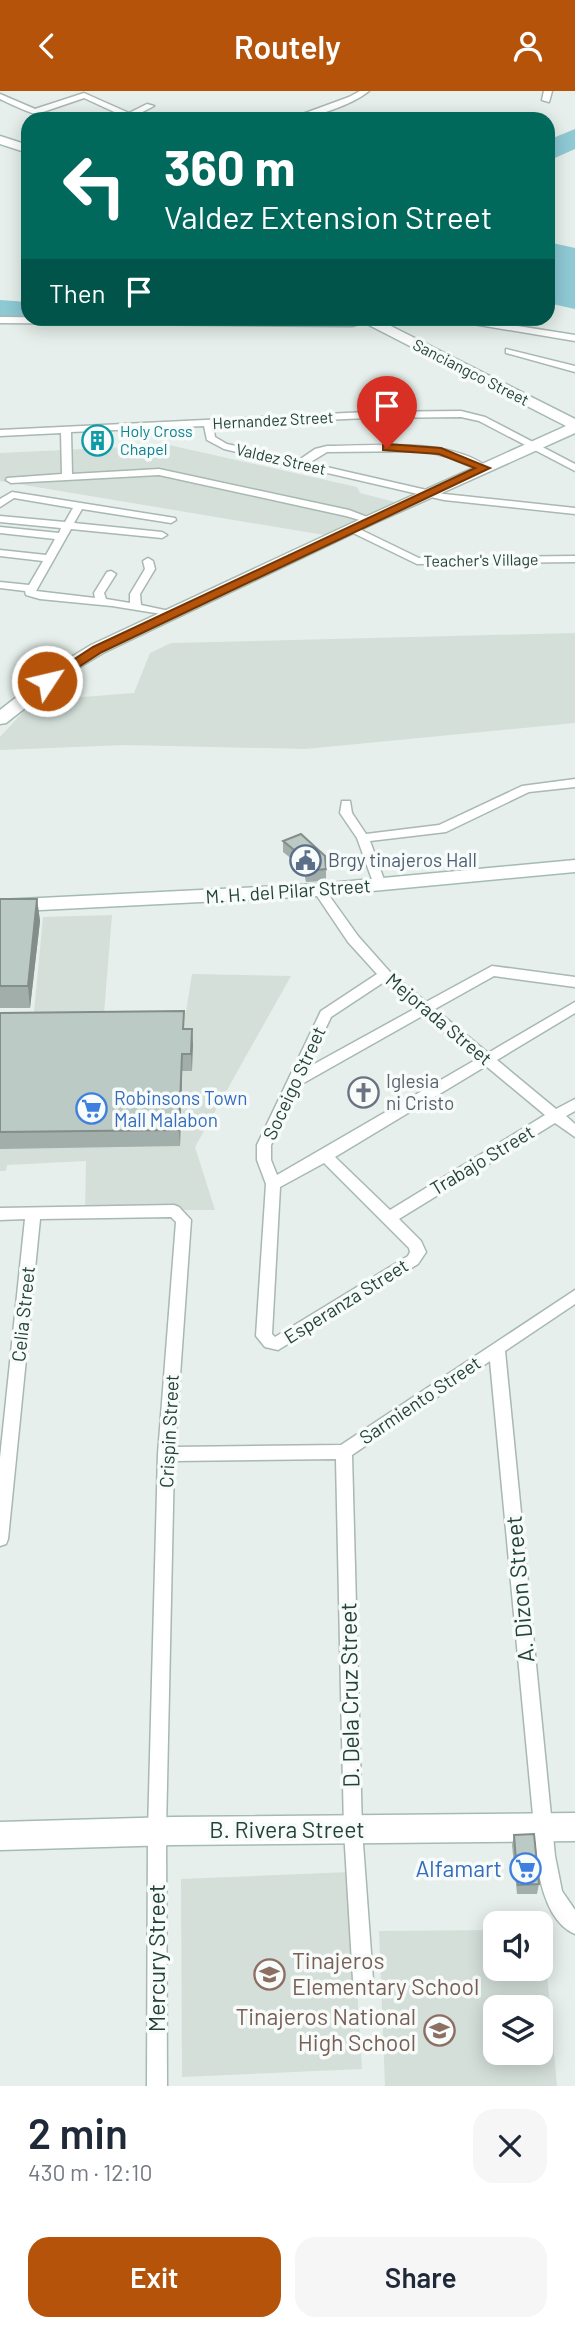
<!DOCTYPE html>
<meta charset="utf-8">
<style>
:root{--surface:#fff;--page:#f6f6f7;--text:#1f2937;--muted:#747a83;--accent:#b45309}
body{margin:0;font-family:Barlow,sans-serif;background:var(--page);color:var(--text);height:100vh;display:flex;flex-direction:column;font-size:26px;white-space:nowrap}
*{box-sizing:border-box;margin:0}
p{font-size:23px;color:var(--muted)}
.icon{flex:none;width:38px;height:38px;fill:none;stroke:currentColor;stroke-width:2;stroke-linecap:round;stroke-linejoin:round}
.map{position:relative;height:1995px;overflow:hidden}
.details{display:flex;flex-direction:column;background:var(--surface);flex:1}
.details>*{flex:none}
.hud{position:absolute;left:21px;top:21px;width:534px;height:214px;border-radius:21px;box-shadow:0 4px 18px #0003;background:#00695c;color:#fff;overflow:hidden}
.fabs{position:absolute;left:483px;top:1820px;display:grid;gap:14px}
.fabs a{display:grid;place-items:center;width:70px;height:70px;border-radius:14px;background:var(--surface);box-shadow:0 4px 18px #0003;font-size:35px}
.pin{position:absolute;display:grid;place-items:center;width:60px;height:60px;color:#fff;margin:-72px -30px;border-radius:50% 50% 50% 0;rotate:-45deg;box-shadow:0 0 7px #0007}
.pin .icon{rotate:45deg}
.me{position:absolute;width:77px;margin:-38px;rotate:55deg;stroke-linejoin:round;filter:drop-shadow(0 0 5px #0008)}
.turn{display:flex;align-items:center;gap:24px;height:147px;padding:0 28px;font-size:32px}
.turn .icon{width:91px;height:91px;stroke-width:2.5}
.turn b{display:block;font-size:49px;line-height:60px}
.then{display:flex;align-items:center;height:66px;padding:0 28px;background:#0003;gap:14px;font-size:26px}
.round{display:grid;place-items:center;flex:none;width:74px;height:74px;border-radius:21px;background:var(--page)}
.summary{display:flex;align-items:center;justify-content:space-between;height:119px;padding:0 28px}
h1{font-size:42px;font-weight:600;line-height:52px}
.action{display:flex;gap:14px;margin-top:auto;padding:14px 28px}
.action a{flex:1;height:80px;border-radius:21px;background:var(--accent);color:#fff;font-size:28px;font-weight:600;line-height:80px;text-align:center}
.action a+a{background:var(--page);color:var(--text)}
header{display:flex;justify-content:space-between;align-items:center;height:91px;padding:0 28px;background:var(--accent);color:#fff;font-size:32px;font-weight:600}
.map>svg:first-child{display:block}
.built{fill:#d4dfda;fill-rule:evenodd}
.water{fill:#8ec9d4}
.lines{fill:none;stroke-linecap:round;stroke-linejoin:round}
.street-casing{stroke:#a8b8b2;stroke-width:3}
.secondary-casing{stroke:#a4bbb3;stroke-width:3}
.street{fill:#fff;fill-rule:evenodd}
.secondary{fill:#fff;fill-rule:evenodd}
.wall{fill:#a1aea9}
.shaded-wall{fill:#838d89}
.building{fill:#bbcac4;stroke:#838d89;stroke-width:2}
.route{fill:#b45309;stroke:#753606;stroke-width:2}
.labels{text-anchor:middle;stroke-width:7;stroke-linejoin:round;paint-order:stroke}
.far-street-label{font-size:16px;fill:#24423a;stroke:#f7fbf9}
.far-culture-label{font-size:16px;fill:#0d838f;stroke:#f7fbf9;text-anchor:start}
.service-label{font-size:19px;fill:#4e5e75;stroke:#f7fbf9;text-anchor:start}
.street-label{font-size:19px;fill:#24423a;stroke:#f7fbf9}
.worship-label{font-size:19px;fill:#5b616d;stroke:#f7fbf9;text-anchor:start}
.shop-label{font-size:19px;fill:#366cbe;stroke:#f7fbf9;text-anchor:start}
.near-street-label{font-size:23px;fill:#24423a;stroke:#f7fbf9}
.near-shop-label{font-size:23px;fill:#366cbe;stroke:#f7fbf9;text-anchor:end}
.near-education-label{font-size:23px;fill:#785e54;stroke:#f7fbf9;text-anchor:start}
</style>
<header><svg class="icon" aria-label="back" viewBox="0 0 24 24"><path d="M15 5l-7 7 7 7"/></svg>Routely<svg class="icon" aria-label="person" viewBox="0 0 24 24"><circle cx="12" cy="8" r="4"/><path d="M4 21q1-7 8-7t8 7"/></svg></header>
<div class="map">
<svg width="575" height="1995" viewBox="0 0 575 1995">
<rect width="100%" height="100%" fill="#e6efeb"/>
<g class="built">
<path d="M 169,354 L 357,396 L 360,402 L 399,412 L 330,445 L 0,390 L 0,362 Z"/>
<path d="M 575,542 L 575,632 L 305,658 L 126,654 L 0,659 L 0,646 L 33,610 L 134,602 L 150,562 L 171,552 Z"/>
<path d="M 112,824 L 104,922 L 186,921 L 192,883 L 291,885 L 195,1056 L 215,1119 L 85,1119 L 86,1070 L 7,1074 L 6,1080 L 0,1080 L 0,922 L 34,921 L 43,826 Z"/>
<path d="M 350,1781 L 362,1978 L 182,1986 L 181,1788 Z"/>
<path d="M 541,1838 L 543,1838 L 557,1995 L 385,1995 L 379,1840 L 495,1839 L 495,1878 L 541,1878 ZM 495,1916 L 541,1916 L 541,1962 L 495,1962 Z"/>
</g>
<g class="water">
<path d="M 575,38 L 575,58 L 548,70 L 548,49 Z"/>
<path d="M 548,151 L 575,157 L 575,218 L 548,212 Z"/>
<path d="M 0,209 L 28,211 L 28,227 L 0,227 Z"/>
</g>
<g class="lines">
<defs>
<g id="street">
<path d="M 360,0 L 369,0 C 352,14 311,28 289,28 L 349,6 Z"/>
<path d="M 544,0 L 552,0 L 549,11 L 542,9 Z"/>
<path d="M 84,2 L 129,22 L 147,13 L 154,15 L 129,28 L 119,28 L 123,25 L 84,7 L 43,21 L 65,28 C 41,28 21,18 0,8 L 0,3 L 35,18 Z"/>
<path d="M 0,226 L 352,229 L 374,228 L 375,229 L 352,235 L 0,232 Z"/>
<path d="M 456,228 L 474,228 L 575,244 L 575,250 L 461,231 Z"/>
<path d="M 506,258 L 575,275 L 575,281 L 506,262 Z"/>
<path d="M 461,320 L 485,326 L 575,373 L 575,380 L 479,330 L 461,326 L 367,327 L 213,334 L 215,346 L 227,353 L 299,369 L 315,358 L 327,355 C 376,355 449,346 489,377 L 480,379 L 448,366 L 425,360 L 327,361 L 309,372 L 444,403 L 575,417 L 575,423 L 444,409 L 224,358 L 207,349 L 204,335 L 71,341 L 72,383 L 159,378 L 349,419 L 375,429 L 370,432 L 346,425 L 159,384 L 11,392 L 6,389 L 7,387 L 62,383 L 61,342 L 0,345 L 0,339 L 367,321 Z"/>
<path d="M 12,401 L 175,427 L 176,429 L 171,432 L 82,418 L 74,432 L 162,441 L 167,444 L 162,447 L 71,438 L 36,500 L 95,507 L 94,502 L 107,481 L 111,480 L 116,483 L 104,502 L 106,508 L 130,512 L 130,503 L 145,478 L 143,470 L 148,467 L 153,470 L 155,478 L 140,503 L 141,514 L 174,521 L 174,525 L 112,515 L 40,508 L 26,504 L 25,500 L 0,497 L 0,491 L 29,494 L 43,470 L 0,465 L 0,459 L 46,464 L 55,448 L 0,442 L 0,436 L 59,442 L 61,437 L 0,431 L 0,425 L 65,431 L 73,417 L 14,407 L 0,416 L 0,408 Z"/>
<path d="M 353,435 L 419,467 L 575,465 L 575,471 L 417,473 L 349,440 L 349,436 Z"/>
<path d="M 575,688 L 575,696 L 529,701 L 446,741 L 370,750 L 386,794 L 380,798 L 374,794 L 357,747 L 340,722 L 342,710 L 350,710 L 352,722 L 366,743 L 439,734 L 522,695 Z"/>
<path d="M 319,795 L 323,796 L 358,845 L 390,881 L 426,911 L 492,875 L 575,886 L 575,896 L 494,885 L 435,918 L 488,962 L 575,911 L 575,922 L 497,969 L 556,1018 L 575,1008 L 575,1020 L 566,1025 L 575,1033 L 575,1046 L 555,1032 L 399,1128 L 421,1150 L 426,1161 L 418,1173 L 278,1259 L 265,1256 L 256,1245 L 266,1093 L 257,1069 L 257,1054 L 321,920 L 377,883 L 348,851 L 315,802 L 313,799 ZM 384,891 L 416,917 L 307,977 L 331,926 ZM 424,924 L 477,968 L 277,1084 L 271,1069 L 271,1054 L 300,994 ZM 486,975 L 545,1024 L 390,1119 L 335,1066 ZM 324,1072 L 409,1157 L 410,1161 L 408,1165 L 275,1246 L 272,1243 L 280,1096 Z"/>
<path d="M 174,1114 L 179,1116 L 191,1129 L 175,1356 L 341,1354 L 575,1199 L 575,1213 L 505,1260 L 555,1765 L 562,1800 L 575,1819 L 575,1843 C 551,1833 542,1801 538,1777 L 490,1270 L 352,1364 L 362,1739 L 373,1889 L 370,1896 L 363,1899 L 356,1896 L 353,1889 L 344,1739 L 336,1368 L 174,1370 L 166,1740 L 167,1995 L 147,1995 L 148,1740 L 158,1363 L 176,1131 L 171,1126 L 40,1128 L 8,1448 L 6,1453 L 0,1455 L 0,1367 L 25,1128 L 0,1129 L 0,1117 Z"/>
</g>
<g id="secondary">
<path d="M 0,45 L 28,54 L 28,62 L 0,53 Z"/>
<path d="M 362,228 L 377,228 L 575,328 L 575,342 L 375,432 L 103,562 L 67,584 L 6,632 L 0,633 L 0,619 L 55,576 L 91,554 L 365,426 L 566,335 L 363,231 Z"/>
<path d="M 575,769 L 575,781 L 319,805 L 0,821 L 0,809 L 319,793 Z"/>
<path d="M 575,1722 L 575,1750 L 173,1754 L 0,1759 L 0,1731 L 173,1726 Z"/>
</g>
</defs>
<use href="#street" class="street-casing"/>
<use href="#secondary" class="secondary-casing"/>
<use href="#street" class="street"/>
<use href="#secondary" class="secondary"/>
</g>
<g class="wall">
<path d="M 283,750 L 326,778 L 326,790 L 306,791 L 303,777 L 283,761 Z"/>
<path d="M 0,808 L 37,808 L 40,830 L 30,917 L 0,917 Z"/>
<path d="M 0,922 L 192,938 L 192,980 L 182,980 L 180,1055 L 0,1058 Z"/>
<path d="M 514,1744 L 539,1793 L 537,1803 L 517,1803 L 512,1754 Z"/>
</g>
<g class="shaded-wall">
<path d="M 37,808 L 40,830 L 30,917 L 28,895 Z"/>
<path d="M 192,938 L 193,954 L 192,980 L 191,963 Z"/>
<path d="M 182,963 L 182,980 L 180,1055 L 179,1039 Z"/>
</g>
<g class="building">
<path d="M 301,743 L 325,765 L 326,778 L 306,780 L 303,766 L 283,750 Z"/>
<path d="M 0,808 L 37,808 L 28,895 L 0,895 Z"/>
<path d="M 184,920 L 183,938 L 192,938 L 191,963 L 182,963 L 179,1039 L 0,1041 L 0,922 Z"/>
<path d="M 534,1743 L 539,1793 L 518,1794 L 514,1744 Z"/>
</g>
<path class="route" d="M 387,353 L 441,357 L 490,377 L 102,561 L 52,593 L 47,594 L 41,590 L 93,556 L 475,377 L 439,363 L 383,359 L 383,354 Z"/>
<defs>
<symbol id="building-ring" viewBox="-11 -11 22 22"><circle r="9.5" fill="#f7fbf9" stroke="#0f9aa8" stroke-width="1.5"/><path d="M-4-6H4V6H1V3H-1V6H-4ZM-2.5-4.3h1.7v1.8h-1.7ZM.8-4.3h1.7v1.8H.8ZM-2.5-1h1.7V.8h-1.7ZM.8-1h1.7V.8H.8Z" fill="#0f9aa8"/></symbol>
<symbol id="civic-ring" viewBox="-11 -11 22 22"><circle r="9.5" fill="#f7fbf9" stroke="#5c6f8a" stroke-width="1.5"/><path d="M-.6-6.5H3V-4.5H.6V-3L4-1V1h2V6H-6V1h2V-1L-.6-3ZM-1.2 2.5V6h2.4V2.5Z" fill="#5c6f8a"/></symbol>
<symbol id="church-ring" viewBox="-11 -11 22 22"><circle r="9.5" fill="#f7fbf9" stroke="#6b7280" stroke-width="1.5"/><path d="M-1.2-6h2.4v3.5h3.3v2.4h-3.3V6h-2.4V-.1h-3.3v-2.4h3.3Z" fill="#6b7280"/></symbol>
<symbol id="supermarket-ring" viewBox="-11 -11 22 22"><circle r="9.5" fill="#f7fbf9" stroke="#3f7fe0" stroke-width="1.5"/><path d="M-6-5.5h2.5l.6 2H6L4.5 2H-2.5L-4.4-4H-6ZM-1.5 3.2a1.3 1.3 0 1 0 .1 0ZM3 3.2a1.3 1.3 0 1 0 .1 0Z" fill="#3f7fe0"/></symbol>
<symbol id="school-ring" viewBox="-11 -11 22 22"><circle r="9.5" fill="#f7fbf9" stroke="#8d6e63" stroke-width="1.5"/><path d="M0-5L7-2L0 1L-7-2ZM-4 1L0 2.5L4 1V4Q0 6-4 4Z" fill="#8d6e63"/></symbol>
</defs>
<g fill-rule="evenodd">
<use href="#building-ring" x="80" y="332" width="35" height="35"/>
<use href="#civic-ring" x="288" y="752" width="35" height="35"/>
<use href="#church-ring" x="346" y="984" width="35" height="35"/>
<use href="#supermarket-ring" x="74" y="1000" width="35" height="35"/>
<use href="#supermarket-ring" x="508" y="1760" width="35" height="35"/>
<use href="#school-ring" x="252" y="1866" width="35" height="35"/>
<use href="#school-ring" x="422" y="1922" width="35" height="35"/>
</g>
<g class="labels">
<g class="far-street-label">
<text transform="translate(471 281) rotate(27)" y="6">Sanciangco Street</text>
<text transform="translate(273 329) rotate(-3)" y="6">Hernandez Street</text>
<text transform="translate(281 368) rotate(13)" y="6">Valdez Street</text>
<text transform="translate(481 469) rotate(-1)" y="6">Teacher's Village</text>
</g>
<g class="far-culture-label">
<text x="120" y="346">Holy Cross<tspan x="120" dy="18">Chapel</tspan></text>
</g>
<g class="service-label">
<text x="328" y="776">Brgy tinajeros Hall</text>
</g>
<g class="street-label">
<text transform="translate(288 800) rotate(-4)" y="7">M. H. del Pilar Street</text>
<text transform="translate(439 928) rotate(40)" y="7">Mejorada Street</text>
<text transform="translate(294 992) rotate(-65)" y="7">Soceigo Street</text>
<text transform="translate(482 1069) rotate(-31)" y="7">Trabajo Street</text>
<text transform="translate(346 1210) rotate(-32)" y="7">Esperanza Street</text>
<text transform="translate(23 1223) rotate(-84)" y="7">Celia Street</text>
<text transform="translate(420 1309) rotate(-34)" y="7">Sarmiento Street</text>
<text transform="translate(169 1340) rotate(-87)" y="7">Crispin Street</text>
</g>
<g class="worship-label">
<text x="386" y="997">Iglesia<tspan x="386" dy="22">ni Cristo</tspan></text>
</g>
<g class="shop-label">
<text x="114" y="1014">Robinsons Town<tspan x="114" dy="22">Mall Malabon</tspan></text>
</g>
<g class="near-street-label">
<text transform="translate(520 1498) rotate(-95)" y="8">A. Dizon Street</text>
<text transform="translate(350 1604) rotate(-91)" y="8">D. Dela Cruz Street</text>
<text x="287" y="1747">B. Rivera Street</text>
<text transform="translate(157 1867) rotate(-90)" y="8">Mercury Street</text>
</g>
<g class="near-shop-label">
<text x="502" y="1786">Alfamart</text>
</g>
<g class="near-education-label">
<text x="292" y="1878">Tinajeros<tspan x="292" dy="26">Elementary School</tspan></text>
<text x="416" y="1934" text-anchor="end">Tinajeros National<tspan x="416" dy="26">High School</tspan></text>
</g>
</g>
</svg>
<div class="fabs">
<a><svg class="icon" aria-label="sound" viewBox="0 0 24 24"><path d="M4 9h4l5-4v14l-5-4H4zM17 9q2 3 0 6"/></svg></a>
<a><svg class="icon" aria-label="layers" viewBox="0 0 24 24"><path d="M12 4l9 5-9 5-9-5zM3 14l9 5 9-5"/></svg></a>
</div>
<div class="pin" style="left:387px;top:357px;background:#d93025"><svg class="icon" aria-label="arrive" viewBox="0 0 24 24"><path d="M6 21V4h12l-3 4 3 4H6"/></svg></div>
<svg class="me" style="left:47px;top:590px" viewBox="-20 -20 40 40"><circle r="17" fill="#b45309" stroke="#fff" stroke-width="3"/><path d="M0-11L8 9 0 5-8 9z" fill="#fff"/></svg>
<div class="hud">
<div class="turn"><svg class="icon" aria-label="left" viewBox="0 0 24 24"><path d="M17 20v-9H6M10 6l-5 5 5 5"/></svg><div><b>360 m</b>Valdez Extension Street</div></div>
<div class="then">Then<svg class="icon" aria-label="arrive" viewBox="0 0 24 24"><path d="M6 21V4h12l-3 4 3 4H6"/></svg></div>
</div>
</div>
<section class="details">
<div class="summary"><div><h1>2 min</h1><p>430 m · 12:10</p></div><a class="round"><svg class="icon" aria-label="close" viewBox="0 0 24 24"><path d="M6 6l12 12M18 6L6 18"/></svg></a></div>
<div class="action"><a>Exit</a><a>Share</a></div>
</section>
